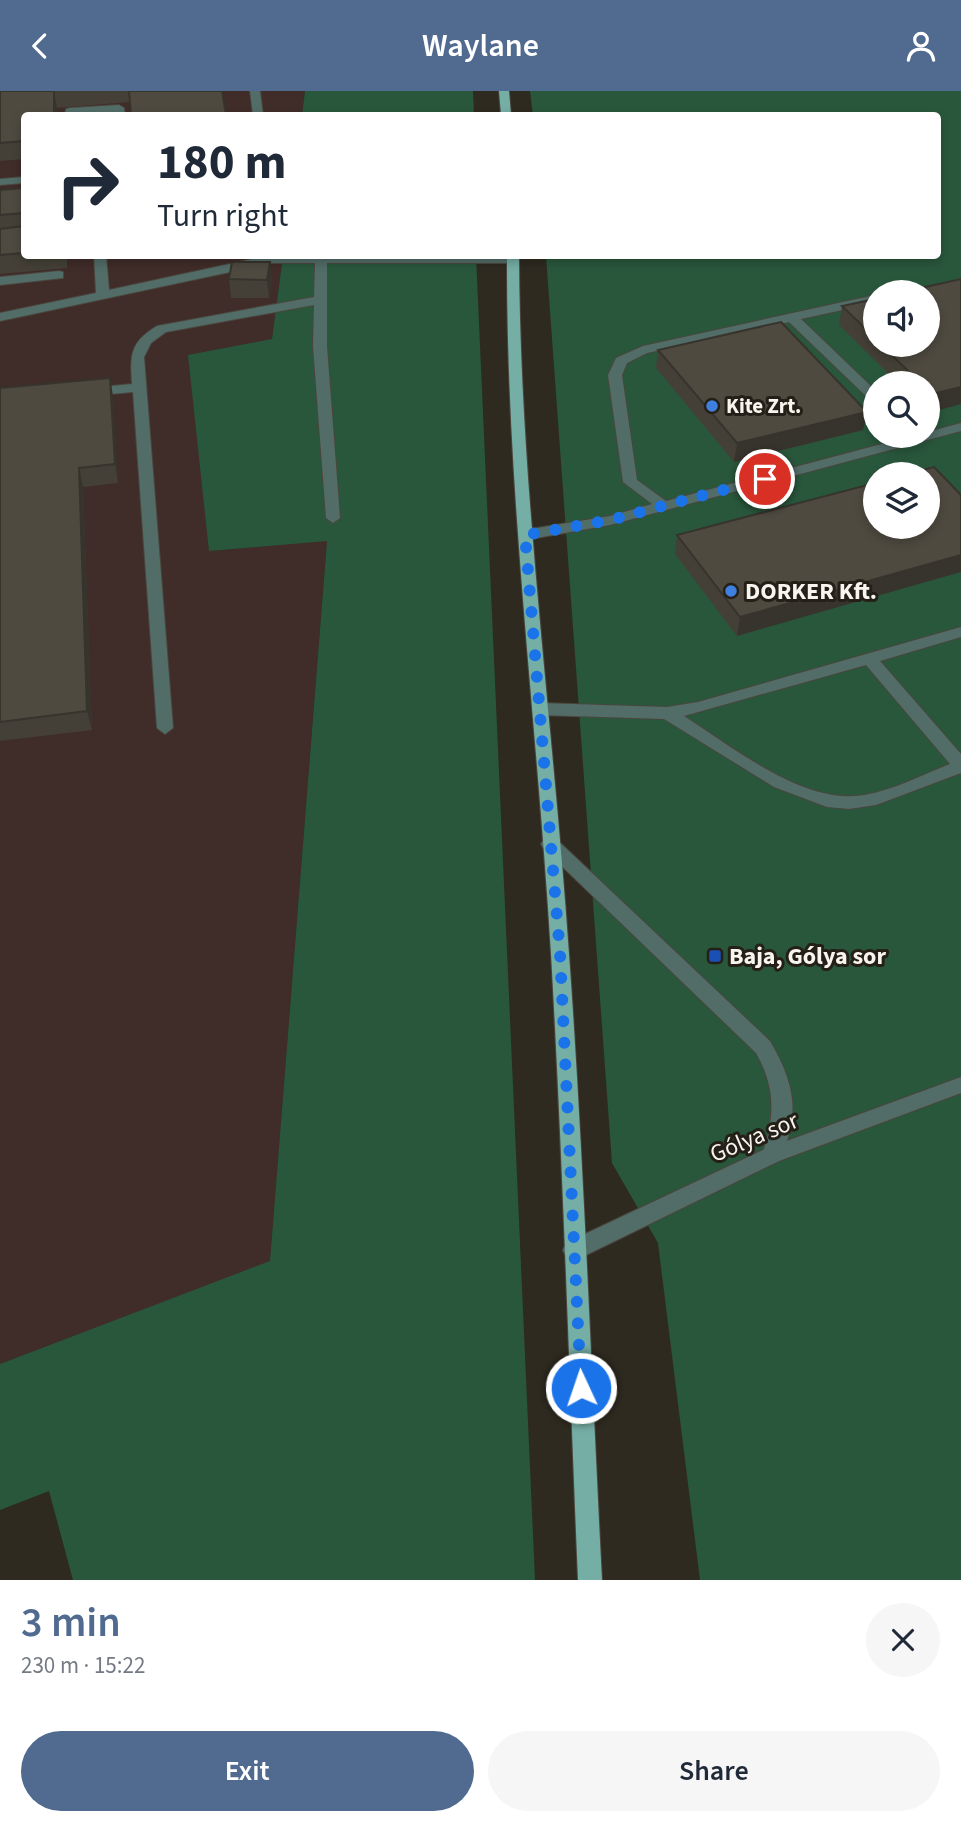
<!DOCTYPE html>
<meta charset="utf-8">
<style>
:root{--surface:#fff;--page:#f6f6f7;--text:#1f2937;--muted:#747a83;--accent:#506a90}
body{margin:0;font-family:"Source Sans 3",sans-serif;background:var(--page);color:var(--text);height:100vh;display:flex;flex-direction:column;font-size:26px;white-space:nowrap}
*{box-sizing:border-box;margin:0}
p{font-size:23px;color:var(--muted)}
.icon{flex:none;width:38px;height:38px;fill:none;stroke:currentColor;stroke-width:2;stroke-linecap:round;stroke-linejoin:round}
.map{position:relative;height:1489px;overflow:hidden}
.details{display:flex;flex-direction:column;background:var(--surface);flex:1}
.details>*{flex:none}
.hud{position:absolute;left:21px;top:21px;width:920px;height:147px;border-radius:7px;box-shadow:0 4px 10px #0003;background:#fff;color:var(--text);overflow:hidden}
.controls{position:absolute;left:863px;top:189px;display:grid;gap:14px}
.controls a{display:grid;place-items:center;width:77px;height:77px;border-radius:50%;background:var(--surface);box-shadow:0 4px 10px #0003;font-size:35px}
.pin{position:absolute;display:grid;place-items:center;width:60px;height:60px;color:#fff;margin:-30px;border:4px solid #fff;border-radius:50%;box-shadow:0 2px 7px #0007}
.me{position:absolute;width:77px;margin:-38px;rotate:357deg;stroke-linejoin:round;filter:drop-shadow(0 0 5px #0008)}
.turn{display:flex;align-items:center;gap:24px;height:147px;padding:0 21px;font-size:32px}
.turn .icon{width:91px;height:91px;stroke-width:2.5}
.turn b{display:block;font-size:49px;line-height:60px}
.round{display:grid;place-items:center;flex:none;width:74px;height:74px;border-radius:37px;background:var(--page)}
.summary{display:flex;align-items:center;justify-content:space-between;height:119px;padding:0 21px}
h1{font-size:42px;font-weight:600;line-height:52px;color:var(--accent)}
.cta{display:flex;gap:14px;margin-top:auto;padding:14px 21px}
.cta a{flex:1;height:80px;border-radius:42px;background:var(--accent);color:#fff;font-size:28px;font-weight:600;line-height:80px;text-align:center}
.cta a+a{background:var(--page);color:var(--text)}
header{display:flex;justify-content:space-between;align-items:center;height:91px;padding:0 21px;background:var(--accent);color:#fff;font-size:32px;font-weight:600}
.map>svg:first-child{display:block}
.industrial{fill:#402c29}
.green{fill:#29573c;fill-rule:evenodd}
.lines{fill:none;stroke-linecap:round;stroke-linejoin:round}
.lane-casing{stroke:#4a463d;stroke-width:2}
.street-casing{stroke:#4a463d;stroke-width:2}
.primary-casing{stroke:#4a463d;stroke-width:2}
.lane{fill:#526c68;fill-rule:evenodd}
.street{fill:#526c68;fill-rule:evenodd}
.primary{fill:#75aea5;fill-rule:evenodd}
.wall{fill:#444037}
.shaded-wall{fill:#37342d}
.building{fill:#4f4a40;stroke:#37342d;stroke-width:2}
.route{stroke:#1a73e8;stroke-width:12;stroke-dasharray:0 21.6}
.shop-dot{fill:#3f7fe0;stroke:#242017;stroke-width:2.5}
.transit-dot{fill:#1a4fb4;stroke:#242017;stroke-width:2.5}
.labels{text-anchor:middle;stroke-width:6;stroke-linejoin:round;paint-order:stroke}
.far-poi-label{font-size:21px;font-weight:bold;fill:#f7f5ee;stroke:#242017;text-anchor:start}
.poi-label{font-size:24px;font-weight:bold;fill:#f7f5ee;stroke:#242017;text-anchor:start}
.street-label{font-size:24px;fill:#f7f5ee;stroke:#242017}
</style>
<header><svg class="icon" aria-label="back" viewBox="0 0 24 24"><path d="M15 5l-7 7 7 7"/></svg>Waylane<svg class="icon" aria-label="person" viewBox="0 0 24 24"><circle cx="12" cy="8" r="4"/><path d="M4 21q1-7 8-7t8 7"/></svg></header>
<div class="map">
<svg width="961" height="1489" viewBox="0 0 961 1489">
<rect width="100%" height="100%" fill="#2e2a20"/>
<path class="industrial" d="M 0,0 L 305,0 L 302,24 L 24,24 L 24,164 L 283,165 L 272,248 L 210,460 L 327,449 L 270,1171 L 0,1273 Z"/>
<g class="green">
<path d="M 305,0 L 473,0 L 474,24 L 302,24 Z"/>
<path d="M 530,0 L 961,0 L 961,1489 L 700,1489 L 658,1152 L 612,1072 L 546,165 L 938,164 L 938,24 L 533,24 ZM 875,201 L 928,201 L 928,254 L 875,254 ZM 875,292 L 928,292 L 928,345 L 875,345 ZM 875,383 L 928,383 L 928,436 L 875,436 Z"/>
<path d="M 283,165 L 476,165 L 535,1489 L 73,1489 L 49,1400 L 0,1419 L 0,1273 L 270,1170 L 327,450 L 209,460 L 188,264 L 272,248 Z"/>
</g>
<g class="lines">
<defs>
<g id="lane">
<path d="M 250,0 L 260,0 L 263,24 L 253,24 Z"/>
<path d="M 119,14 L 124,17 L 125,24 L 115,24 L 114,21 L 65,24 L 66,18 L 70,17 Z"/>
<path d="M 24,86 L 24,92 L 0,94 L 0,88 Z"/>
<path d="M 94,164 L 106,164 L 109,199 L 271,164 L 514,164 L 519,168 L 513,172 L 327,172 L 327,255 L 340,427 L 333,432 L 326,427 L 313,255 L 314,214 L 166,241 L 151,252 L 144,266 L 173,637 L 165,643 L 157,637 L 133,301 L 90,305 L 83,301 L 90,297 L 132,293 C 130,264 130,251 157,235 L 314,206 L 315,172 L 272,172 L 0,230 L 0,222 L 96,202 Z"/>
<path d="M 59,180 L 63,181 L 63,187 L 0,194 L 0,186 Z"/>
<path d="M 875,204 L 875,212 L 801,228 L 875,299 L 875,310 L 870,309 L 789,231 L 647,262 L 627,272 L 622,284 L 637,389 L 666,410 L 912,345 L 928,345 L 928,341 L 961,332 L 961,340 L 610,434 L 525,449 L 520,447 L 518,444 L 525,439 L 610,425 L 652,413 L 623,391 L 608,284 L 616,267 L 643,255 Z"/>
<path d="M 961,536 L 961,546 L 880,570 L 961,663 L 961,682 L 876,714 L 849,718 L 827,716 L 774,696 L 664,628 L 540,624 L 532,618 L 540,612 L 667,616 L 698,611 ZM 866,574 L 950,673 C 922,684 894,699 864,704 C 805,715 731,655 684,625 Z"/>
<path d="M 550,746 L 556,748 L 770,950 C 795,993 801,1024 779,1070 L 772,1073 L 765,1070 L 762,1064 C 775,1026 776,997 756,962 L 544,758 L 541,753 L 544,748 Z"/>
</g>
<path id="street" d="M 961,986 L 961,1002 L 779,1070 L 582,1166 L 574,1169 L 566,1166 L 563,1159 L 566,1152 L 765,1058 Z"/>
<g id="primary">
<path d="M 499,0 L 509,0 L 511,24 L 501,24 Z"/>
<path d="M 507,164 L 519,164 C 520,398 553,630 569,863 C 584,1071 591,1280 602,1489 L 578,1489 C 569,1280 563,1071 551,863 C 537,630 506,398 507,164 Z"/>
</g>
</defs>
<use href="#lane" class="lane-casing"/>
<use href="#street" class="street-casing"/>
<use href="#primary" class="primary-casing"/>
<use href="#lane" class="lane"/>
<use href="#street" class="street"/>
<use href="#primary" class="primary"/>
</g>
<g class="wall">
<path d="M 0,0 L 222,0 L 130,11 L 57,17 L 24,24 L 24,68 L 0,70 Z"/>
<path d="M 24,97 L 24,164 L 67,164 L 67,177 L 0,183 L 0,99 Z"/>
<path d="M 229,188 L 272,189 L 269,207 L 231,207 Z"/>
<path d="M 961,188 L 961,313 L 928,322 L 928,292 L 898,292 L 839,234 L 842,215 L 875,208 L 875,254 L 928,254 Z"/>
<path d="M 658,259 L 863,339 L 734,371 L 656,277 Z"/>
<path d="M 0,297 L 113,305 L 118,392 L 83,396 L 92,639 L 0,650 Z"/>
<path d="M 961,404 L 737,545 L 675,463 L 677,444 Z"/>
</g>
<g class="shaded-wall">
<path d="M 54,0 L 57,17 L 57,24 L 54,24 Z"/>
<path d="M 270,171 L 272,189 L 269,207 L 267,189 Z"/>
<path d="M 110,287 L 113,305 L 118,392 L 115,373 Z"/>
<path d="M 961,296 L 961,313 L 928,322 L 932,303 Z"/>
<path d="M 867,321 L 863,339 L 734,371 L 737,352 Z"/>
<path d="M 79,377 L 83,396 L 92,639 L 87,620 Z"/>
<path d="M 961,464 L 961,481 L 737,545 L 740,526 Z"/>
</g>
<g class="building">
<path d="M 0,0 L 54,0 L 54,24 L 24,24 L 24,50 L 0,52 Z"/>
<path d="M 129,0 L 222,0 L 226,24 L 131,24 Z"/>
<path d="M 24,97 L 24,122 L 0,124 L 0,99 Z"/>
<path d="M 24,135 L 24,162 L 0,164 L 0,138 Z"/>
<path d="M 232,171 L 270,171 L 267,189 L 229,188 Z"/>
<path d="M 961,188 L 961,296 L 932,303 L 928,299 L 928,292 L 921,292 L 881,254 L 928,254 L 928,201 L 903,201 Z"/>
<path d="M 875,208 L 875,247 L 842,215 Z"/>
<path d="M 781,231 L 867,321 L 737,352 L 658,259 Z"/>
<path d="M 110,287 L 115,373 L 79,377 L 87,620 L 0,631 L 0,297 Z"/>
<path d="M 934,376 L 961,404 L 961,464 L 740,526 L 677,444 L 875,392 L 875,436 L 928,436 L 928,383 L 906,383 Z"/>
</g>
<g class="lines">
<path class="route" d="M 581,1297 L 560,862 L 525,444 L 610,429 L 765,388"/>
</g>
<g class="shop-dot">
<circle cx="712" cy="315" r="7"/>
<circle cx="731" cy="500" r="7"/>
</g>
<rect class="transit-dot" x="708" y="858" width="14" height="14" rx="3.5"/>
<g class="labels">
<g class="far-poi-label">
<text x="726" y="322">Kite Zrt.</text>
</g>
<g class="poi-label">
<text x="745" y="508">DORKER Kft.</text>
<text x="729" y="873">Baja, Gólya sor</text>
</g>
<g class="street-label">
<text transform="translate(754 1046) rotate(-23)" y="8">Gólya sor</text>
</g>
</g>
</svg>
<div class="controls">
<a><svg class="icon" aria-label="sound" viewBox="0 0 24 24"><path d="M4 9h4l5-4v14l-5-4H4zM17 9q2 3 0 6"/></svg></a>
<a><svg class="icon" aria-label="search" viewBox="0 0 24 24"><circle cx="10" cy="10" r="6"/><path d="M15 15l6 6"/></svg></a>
<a><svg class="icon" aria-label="layers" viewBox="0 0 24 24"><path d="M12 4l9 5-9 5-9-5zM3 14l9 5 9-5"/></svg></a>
</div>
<div class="pin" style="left:765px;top:388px;background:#d93025"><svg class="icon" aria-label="arrive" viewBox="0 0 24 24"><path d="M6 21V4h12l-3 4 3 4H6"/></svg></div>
<svg class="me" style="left:581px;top:1297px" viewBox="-20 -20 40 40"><circle r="17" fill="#1a73e8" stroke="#fff" stroke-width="3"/><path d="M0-11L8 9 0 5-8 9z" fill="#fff"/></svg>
<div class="hud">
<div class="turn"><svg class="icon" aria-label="right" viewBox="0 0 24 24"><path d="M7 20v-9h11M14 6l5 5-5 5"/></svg><div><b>180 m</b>Turn right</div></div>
</div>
</div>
<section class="details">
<div class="summary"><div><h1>3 min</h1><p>230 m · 15:22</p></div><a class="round"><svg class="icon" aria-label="close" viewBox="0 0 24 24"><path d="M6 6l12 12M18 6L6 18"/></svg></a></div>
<div class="cta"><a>Exit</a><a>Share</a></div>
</section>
